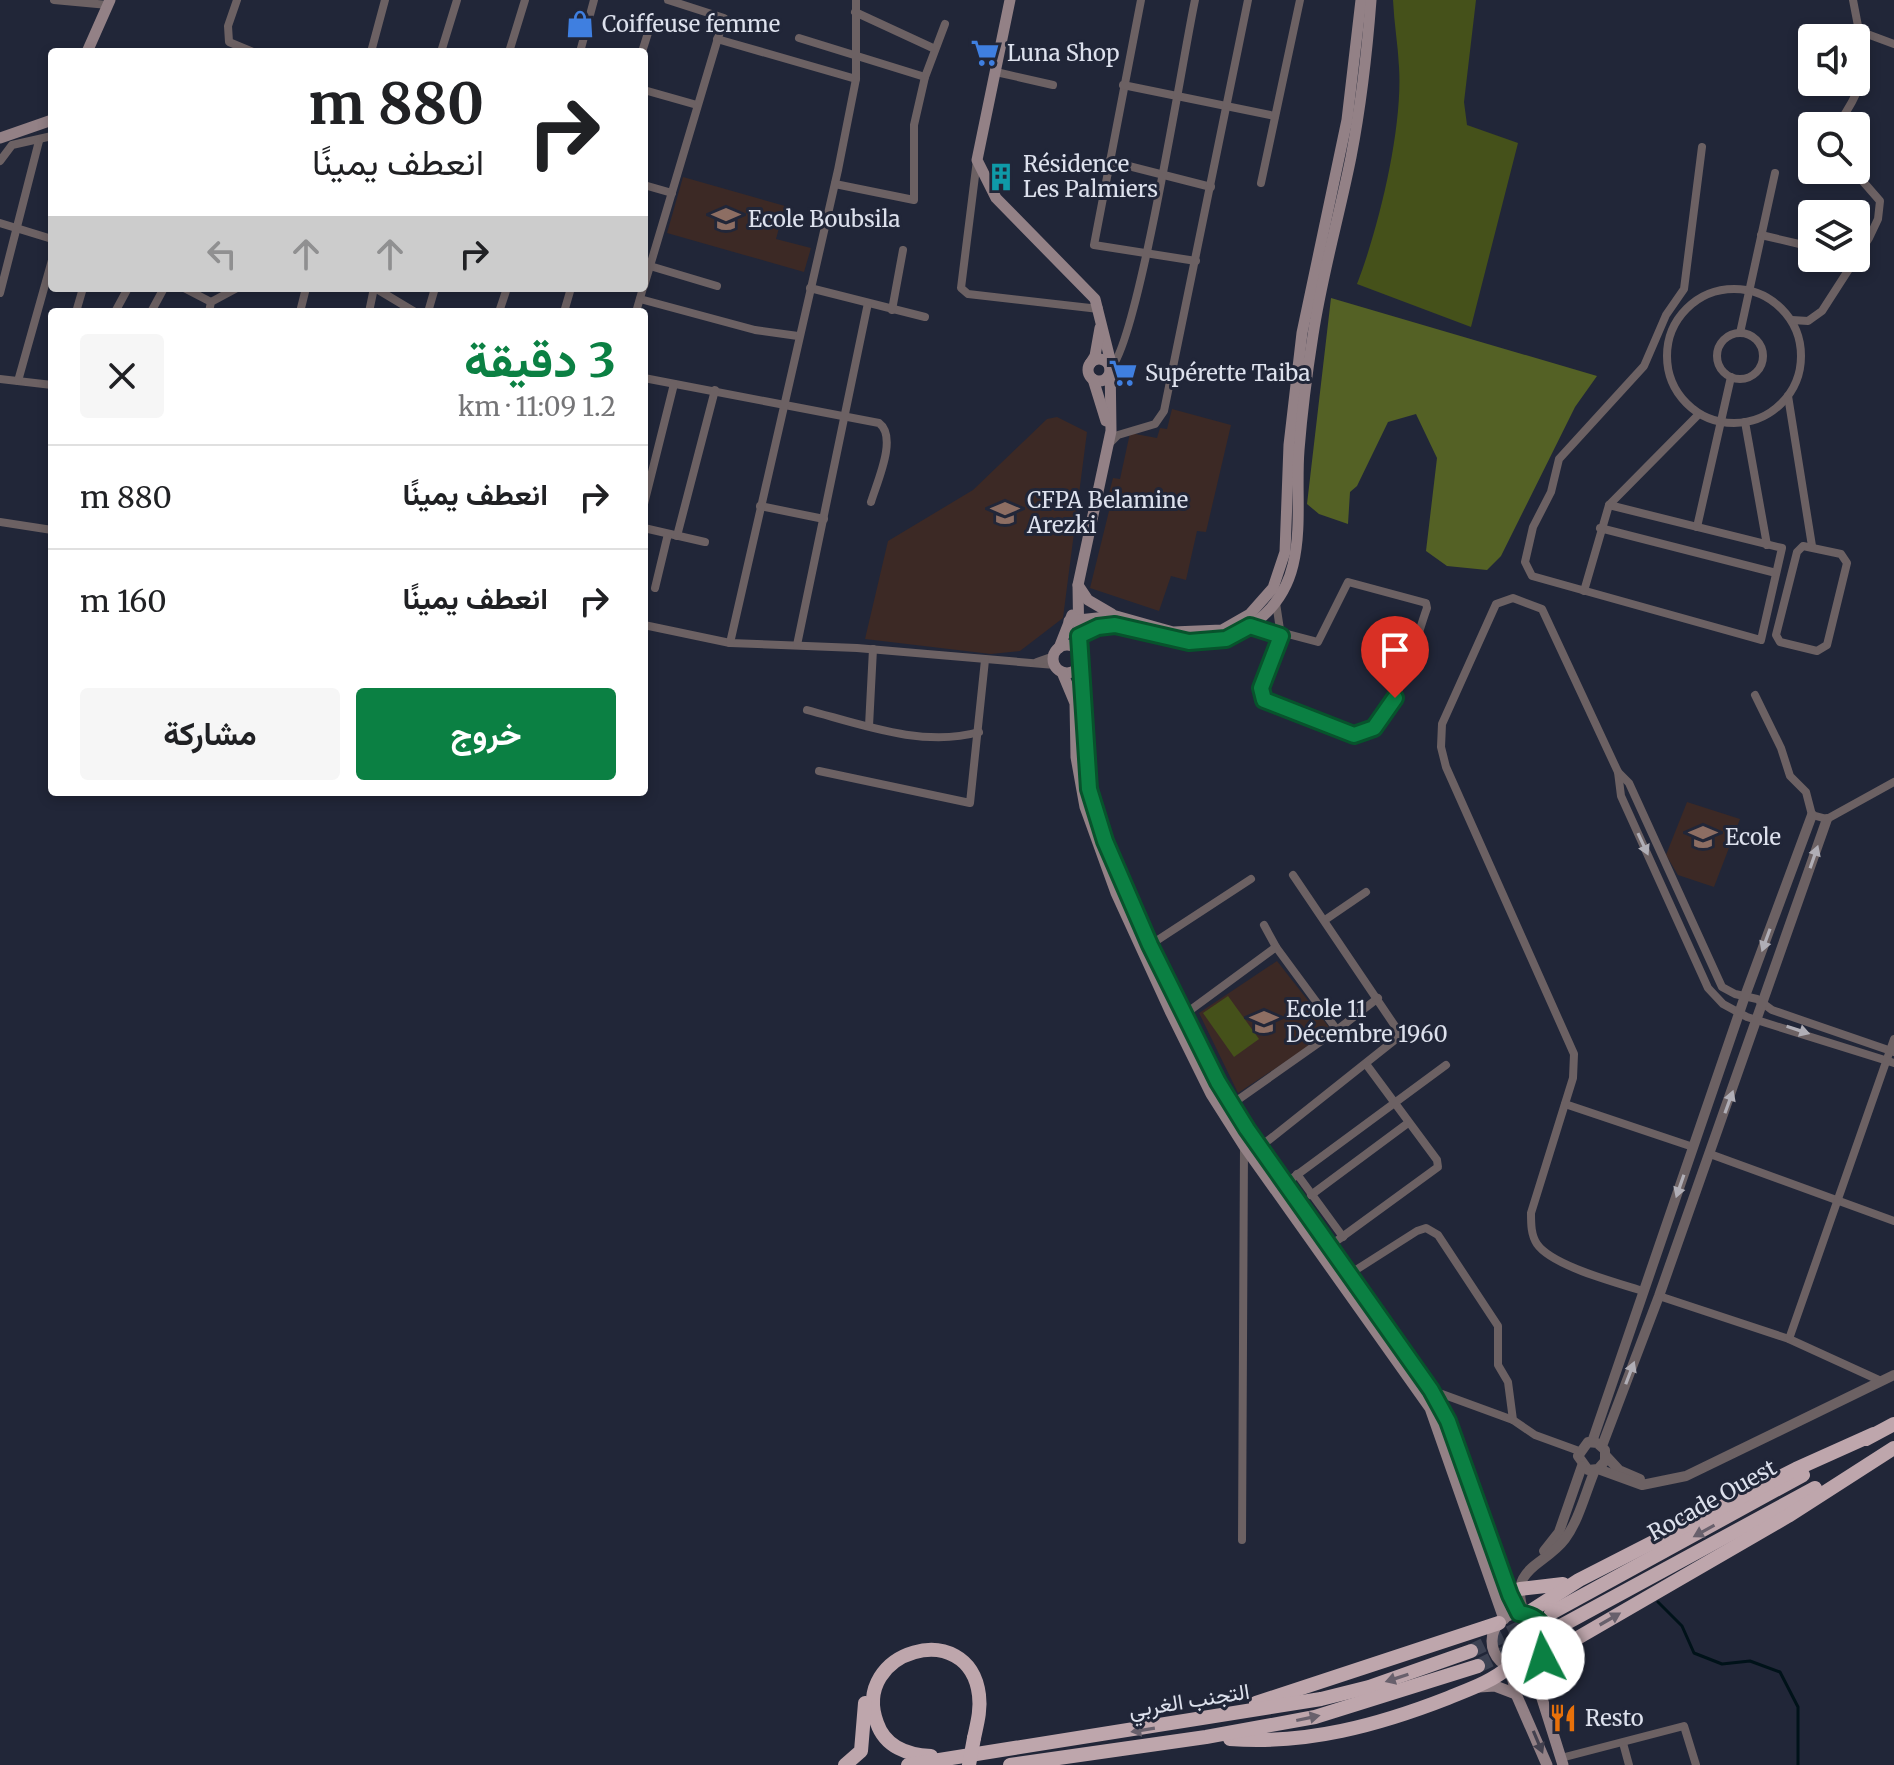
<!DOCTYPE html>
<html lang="ar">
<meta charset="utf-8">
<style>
:root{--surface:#fff;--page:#f6f6f6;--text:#202124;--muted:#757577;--line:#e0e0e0;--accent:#0b8043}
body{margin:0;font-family:Merriweather,Vazirmatn,serif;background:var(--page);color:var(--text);direction:rtl;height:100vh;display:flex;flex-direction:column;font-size:30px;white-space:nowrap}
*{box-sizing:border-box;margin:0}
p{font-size:26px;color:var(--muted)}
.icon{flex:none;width:44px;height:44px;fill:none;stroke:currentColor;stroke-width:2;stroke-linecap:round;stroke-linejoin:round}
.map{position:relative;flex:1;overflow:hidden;direction:ltr}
.sheet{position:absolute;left:48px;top:308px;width:600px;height:488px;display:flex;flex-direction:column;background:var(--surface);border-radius:8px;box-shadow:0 4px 12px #0003;direction:rtl}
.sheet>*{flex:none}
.guide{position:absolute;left:48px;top:48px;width:600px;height:244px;border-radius:8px;box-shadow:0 4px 12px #0003;direction:rtl;background:#fff;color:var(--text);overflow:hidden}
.tools{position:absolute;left:1798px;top:24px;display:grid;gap:16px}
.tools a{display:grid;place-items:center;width:72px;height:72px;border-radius:8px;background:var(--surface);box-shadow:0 4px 12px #0003;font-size:40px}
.pin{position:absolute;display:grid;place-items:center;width:68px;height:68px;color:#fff;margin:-82px -34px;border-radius:50% 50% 50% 0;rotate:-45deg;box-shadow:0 0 8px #0007}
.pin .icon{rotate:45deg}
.me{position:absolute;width:88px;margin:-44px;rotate:355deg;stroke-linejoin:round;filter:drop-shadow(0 0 6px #0008)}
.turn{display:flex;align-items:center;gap:28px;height:168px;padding:0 32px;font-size:36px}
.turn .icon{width:104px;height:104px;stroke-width:2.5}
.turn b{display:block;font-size:56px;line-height:68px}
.lanes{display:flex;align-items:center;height:76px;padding:0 32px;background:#0003;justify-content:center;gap:40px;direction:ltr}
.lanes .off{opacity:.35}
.round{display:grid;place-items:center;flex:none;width:84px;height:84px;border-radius:8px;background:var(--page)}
.headline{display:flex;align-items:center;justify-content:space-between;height:136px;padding:0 32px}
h1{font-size:48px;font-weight:700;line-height:60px;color:var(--accent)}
.button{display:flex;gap:16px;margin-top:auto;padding:16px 32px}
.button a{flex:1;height:92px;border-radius:8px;background:var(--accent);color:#fff;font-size:32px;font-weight:700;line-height:92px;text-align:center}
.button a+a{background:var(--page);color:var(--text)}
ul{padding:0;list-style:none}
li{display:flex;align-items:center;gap:24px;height:104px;padding:0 32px;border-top:2px solid var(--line)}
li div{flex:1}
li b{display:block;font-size:30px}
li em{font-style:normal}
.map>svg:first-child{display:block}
.education{fill:#3c2925}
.green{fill:#45511a}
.forest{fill:#546125}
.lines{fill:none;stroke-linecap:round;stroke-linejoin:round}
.stream{stroke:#001219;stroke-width:3}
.trunk-tunnel{stroke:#3d4253;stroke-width:14;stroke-dasharray:14 7;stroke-linecap:butt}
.minor{stroke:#6c6163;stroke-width:8}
.tertiary{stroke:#6c6163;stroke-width:10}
.secondary{stroke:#938186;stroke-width:11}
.trunk{stroke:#bea6ac;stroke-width:14}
.trunk-bridge{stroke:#bea6ac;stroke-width:14}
.oneway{fill:#b0aeb6}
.oneway2{fill:#68606c}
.oneway3{fill:#43414f}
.route-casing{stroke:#07532c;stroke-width:20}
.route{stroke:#0b8043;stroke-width:14}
.labels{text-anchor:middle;stroke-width:6;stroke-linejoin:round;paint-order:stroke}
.poi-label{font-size:22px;fill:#dde1ed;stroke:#212638;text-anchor:start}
.street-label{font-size:22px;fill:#dde1ed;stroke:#212638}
</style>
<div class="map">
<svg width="1894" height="1765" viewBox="0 0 1894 1765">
<rect width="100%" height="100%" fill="#212638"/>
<g class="education">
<path d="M 683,177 L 785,206 L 776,239 L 811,248 L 804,272 L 667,233 Z"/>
<path d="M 1172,409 L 1231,425 L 1206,532 L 1197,531 L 1186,580 L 1171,576 L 1159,611 L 1090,588 L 1109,511 L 1114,511 L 1116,499 L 1108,497 L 1113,478 L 1120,479 L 1130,433 L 1157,438 L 1160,428 L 1167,429 Z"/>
<path d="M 1057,417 L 1087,432 L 1063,618 L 1020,651 L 991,654 L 865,639 L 888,541 L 973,490 L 1047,419 Z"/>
<path d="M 1687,802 L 1740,819 L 1714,887 L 1678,875 L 1666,855 Z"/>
<path d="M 1277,961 L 1332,1031 L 1238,1093 L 1199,1013 Z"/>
</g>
<g class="green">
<path d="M 1393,0 L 1476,0 L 1464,102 L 1467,125 L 1518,143 L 1471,327 L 1357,284 C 1379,227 1403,128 1399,67 C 1398,45 1394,23 1393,0 Z"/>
<path d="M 1228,996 L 1259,1039 L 1234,1057 L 1203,1013 Z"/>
</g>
<path class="forest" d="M 1331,298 L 1597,376 L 1575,407 L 1501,556 L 1487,570 L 1447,566 L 1426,551 L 1437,458 L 1416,414 L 1388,422 L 1357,486 L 1350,492 L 1348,524 L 1319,514 L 1307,504 Z"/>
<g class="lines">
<path class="stream" d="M 1658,1602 L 1682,1626 L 1694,1653 L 1722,1664 L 1750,1661 L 1780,1672 L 1798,1707 L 1798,1765"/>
<g class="trunk-tunnel">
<path d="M 1471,1651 L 1551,1613"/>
<path d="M 1478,1666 L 1559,1627"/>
</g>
<g class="minor">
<path d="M 54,0 L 108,5"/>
<path d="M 237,0 L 228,26 L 229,42 L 253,52"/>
<path d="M 1141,0 L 1094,245 L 1196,261"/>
<path d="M 1853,0 L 1859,31 L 1894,44"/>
<path d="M 855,12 L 935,49"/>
<path d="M 799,38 L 925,77"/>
<path d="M 717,39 L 856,79"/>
<path d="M 371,52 L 385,0"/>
<path d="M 441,52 L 457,0"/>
<path d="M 509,52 L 525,0"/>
<path d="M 580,52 L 594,0"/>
<path d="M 642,52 L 652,20"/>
<path d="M 996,72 L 1053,85"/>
<path d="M 1123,85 L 1275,116"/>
<path d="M 644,90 L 697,105"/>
<path d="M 1837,126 C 1857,97 1872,69 1863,33"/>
<path d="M 977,160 L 961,288 L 968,294 L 1099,309"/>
<path d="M 0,161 L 12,145 L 52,136"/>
<path d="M 1109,161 L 1211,187"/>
<path d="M 1261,183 L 1300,0"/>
<path d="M 835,184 L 914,200 L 914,125 L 925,77 L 945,24"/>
<path d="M 644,185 L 672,193"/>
<path d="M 0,223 L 52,239"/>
<path d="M 1761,235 L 1812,247"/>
<path d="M 650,266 L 717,286"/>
<path d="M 644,286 L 724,18 L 668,0"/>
<path d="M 184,288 L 211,302"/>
<path d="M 375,288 L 415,312"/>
<path d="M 810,288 L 925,317"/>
<circle cx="1734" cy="356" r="67"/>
<path d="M 0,293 L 39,141"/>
<path d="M 640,299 L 755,330 L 798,336"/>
<path d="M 892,310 L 903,250"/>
<path d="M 76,312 L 83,288"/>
<path d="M 115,312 L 128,288"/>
<path d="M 151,312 L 164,288"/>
<path d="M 209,312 L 211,302 L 237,288"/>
<path d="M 300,312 L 306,288"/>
<path d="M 369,312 L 374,288"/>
<path d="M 428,312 L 435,288"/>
<path d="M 499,312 L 507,288"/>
<path d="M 564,312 L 571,288"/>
<path d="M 636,312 L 643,288"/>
<path d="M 1792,320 L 1808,321 L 1822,311 L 1869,238 L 1878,219 L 1880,201 L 1853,170"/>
<path d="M 1740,333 L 1775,173"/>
<circle cx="1740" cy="356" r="23"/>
<path d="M 1110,369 C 1138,344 1183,56 1195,0"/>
<path d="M 644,378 L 879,423 C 898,437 877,482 871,502"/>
<path d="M 0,379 L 52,385"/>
<path d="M 18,381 L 52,260"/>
<path d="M 1788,396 L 1812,546"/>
<path d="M 1745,422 L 1767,545"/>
<path d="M 1109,444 L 1118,435 L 1155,424 L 1164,411 L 1248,0"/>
<path d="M 644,504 L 674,384"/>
<path d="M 1609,505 L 1782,548 L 1761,640 L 1532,576 L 1525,562 L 1533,527 L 1551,492 L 1559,459 L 1644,366 L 1666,315 L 1684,289 L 1702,147"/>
<path d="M 760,506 L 824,519"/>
<path d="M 0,522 L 52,530"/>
<path d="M 1697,527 L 1731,377"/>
<path d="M 644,528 L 705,542"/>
<path d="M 1600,528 L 1776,573"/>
<path d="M 677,536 L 715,390"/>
<path d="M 1803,546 L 1841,554 L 1847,563 L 1827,645 L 1817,651 L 1780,642 L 1776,635 L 1797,552 Z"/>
<path d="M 655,588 L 668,534"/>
<path d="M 1584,591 L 1609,505 L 1698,415"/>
<path d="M 644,625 L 730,643 L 857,648 L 1055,665"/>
<path d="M 1250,626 L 1281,636 L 1276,603"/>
<path d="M 1280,632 L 1318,642 L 1348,582 L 1426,603 L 1427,608 C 1414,643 1398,721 1361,735 L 1264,700 L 1261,688 L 1281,636"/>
<path d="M 730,643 L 838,170 L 856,79 L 856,0"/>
<path d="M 797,645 L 868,303"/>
<path d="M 1037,662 L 1054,656"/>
<path d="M 1755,695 L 1781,748 L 1790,776 L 1806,792 L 1812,815 L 1827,819 L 1894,782"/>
<path d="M 807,710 C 860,724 923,748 979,732"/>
<path d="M 869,726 L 873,649"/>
<path d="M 819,771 L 970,803 L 985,660"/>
<path d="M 1618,772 L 1621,796 L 1708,988 L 1723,1004 L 1747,1017 L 1894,1063"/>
<path d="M 1325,920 L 1366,892"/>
<path d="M 1264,925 L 1276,947"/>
<path d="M 1150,945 L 1251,879"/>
<path d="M 1185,1014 L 1276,947 L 1337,1030 L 1232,1104"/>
<path d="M 1337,1030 L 1378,998"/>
<path d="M 1565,1104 L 1693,1147"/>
<path d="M 1260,1147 L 1401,1035 L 1293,875"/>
<path d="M 1710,1154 L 1894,1221"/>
<path d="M 1297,1174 L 1343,1237"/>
<path d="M 1286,1183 L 1446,1065"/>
<path d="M 1311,1195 L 1408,1123"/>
<path d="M 1331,1245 L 1438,1167 L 1437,1160 L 1366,1064"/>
<path d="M 1351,1273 L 1417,1231 L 1426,1228 L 1438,1235 L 1498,1326 L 1498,1365 L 1508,1382 L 1513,1420 L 1535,1435 L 1579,1451"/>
<path d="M 1643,1291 C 1618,1283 1552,1266 1537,1244 C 1531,1235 1531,1224 1531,1213 L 1573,1078 L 1574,1054 L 1446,767 L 1441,747 L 1442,724 L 1496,604 L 1513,598 L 1542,609 L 1618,772 L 1629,783 L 1722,987 L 1735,994 L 1757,999 L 1772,1010 L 1894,1052"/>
<path d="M 1659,1296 L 1789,1339 L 1881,1381"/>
<path d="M 1789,1339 L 1894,1039"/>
<path d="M 1431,1390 L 1513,1420"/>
<path d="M 1242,1540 L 1244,1146"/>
<path d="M 1623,1743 L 1629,1765"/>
<path d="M 1561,1758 L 1684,1726 L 1696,1765"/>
</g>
<g class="tertiary">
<path d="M 1592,1442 L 1745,996 L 1812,815"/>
<path d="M 1602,1446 L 1659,1296 L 1827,819"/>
<path d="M 1606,1456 L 1619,1470 L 1640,1479"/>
<path d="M 1598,1469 L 1605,1461 L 1605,1450 L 1597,1443 L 1588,1442 L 1578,1456 L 1588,1470 L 1598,1469 L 1642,1485 L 1686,1476 L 1894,1375"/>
<path d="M 1544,1551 L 1559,1532 L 1582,1466"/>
<path d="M 1524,1613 C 1508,1566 1544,1567 1565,1539 C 1579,1520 1586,1491 1595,1470"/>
</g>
<g class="secondary">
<path d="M 1010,0 L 977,160 L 996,198 L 1095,299 L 1110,359 L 1111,431 L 1078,585 L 1079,652"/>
<path d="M 87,52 L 110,0"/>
<path d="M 0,138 L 52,120"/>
<circle cx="1099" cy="370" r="11"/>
<path d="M 1090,364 L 1095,356 L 1100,328"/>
<path d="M 1093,379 L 1106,421"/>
<path d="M 1078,585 L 1088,600 L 1112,614"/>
<path d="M 1069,621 L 1116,616 L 1173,632 L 1222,630 L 1250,614 L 1273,588 L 1285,552 L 1289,445 L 1302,333 L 1347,120 L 1361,0"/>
<path d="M 1079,636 C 1134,603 1186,672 1253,624 C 1274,609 1287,590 1293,565 C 1302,528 1296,488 1299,450 C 1302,412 1307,373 1313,335 C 1322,275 1339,217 1351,157 C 1361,105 1367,53 1371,0"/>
<circle cx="1067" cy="659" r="14"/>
<path d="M 1059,648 L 1072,615"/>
<path d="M 1081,661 L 1089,789 L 1105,841 L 1150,945 L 1218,1082 L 1247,1129 L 1431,1390 C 1469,1461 1483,1541 1519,1613"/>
<path d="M 1062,672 L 1075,703 L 1076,757 L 1085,807 L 1116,893 L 1170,1011 L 1211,1094 L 1244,1146 L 1430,1408 L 1504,1619"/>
<circle cx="1520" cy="1641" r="28"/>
<path d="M 1536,1665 L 1540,1692 L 1563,1765"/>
<path d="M 1510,1667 L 1516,1694 L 1547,1765"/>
<path d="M 1479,1687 L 1495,1686 L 1516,1694"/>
</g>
<g class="trunk">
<path d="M 1866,1439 L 1894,1424"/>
<path d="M 1520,1589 L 1563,1584"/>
<path d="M 1551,1613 L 1803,1475"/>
<path d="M 1526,1614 L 1579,1580 L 1796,1469 L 1874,1434"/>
<path d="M 1559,1627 L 1815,1488"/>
<path d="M 1543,1658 L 1788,1516 L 1894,1448"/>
<path d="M 1256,1703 L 1499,1623"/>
<path d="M 1230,1739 C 1306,1745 1379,1725 1448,1698 C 1470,1689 1491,1682 1509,1667"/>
<path d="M 931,1756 C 908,1755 885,1747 877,1723 C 850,1651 969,1616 979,1695 C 981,1710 977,1724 974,1738"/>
<path d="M 845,1765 L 861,1751 L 865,1703"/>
<path d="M 908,1765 L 1321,1699 L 1369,1687 L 1471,1651"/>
<path d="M 1010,1765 L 1206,1737 L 1315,1717 L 1478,1666"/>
</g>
<path class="trunk-bridge" d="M 969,1765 L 974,1738"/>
</g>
<defs><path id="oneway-solid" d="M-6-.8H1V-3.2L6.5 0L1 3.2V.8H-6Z" transform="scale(2)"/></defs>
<g class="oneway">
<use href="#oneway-solid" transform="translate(1643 844) rotate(65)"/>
<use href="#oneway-solid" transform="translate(1814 857) rotate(-71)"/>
<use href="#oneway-solid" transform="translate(1766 940) rotate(110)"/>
<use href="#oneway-solid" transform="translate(1798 1030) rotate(18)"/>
<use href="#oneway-solid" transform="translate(1729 1102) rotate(-70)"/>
<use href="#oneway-solid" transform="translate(1680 1186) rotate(109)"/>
<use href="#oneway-solid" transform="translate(1630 1373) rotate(-69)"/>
</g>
<g class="oneway2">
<use href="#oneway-solid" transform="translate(1704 1531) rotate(151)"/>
<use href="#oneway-solid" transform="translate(1610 1619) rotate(-30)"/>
<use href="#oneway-solid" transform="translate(1397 1678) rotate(162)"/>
<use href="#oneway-solid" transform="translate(1308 1718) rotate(-12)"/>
<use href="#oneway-solid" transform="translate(1143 1730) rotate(171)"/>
</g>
<use class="oneway3" href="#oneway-solid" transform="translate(1538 1742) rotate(67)"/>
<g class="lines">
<defs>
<path id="route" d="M 1395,698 L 1374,728 L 1354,735 L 1264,700 L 1261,688 L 1281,636 L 1250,626 L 1226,639 L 1189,642 L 1115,625 L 1098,627 L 1079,636 L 1089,789 L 1105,841 L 1150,945 L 1218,1082 L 1247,1129 L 1431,1390 L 1448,1421 L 1510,1595 L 1519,1613 C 1543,1616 1554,1636 1543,1658"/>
</defs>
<use href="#route" class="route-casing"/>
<use href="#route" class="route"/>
</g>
<defs>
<symbol id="shop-bare" viewBox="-9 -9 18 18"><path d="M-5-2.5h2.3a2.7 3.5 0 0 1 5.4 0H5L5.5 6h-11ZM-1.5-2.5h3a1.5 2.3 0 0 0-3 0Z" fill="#3f7fe0" stroke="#212638" stroke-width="2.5" paint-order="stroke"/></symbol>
<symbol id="supermarket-bare" viewBox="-9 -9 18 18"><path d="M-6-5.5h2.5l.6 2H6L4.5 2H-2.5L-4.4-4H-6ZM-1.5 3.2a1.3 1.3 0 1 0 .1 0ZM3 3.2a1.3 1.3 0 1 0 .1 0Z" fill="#3f7fe0" stroke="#212638" stroke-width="2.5" paint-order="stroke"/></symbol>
<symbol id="building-bare" viewBox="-9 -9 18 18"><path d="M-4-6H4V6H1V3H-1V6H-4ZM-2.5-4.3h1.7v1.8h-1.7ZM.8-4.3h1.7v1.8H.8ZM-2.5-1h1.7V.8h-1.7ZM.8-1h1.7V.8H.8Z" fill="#0f9aa8" stroke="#212638" stroke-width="2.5" paint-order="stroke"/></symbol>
<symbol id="school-bare" viewBox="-9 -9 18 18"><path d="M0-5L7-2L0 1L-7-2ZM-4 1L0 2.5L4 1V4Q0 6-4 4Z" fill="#8d6e63" stroke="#212638" stroke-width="2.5" paint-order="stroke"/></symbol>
<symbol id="university-bare" viewBox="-9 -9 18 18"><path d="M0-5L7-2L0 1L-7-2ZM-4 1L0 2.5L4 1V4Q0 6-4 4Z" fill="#8d6e63" stroke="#212638" stroke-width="2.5" paint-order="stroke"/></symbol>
<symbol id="restaurant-bare" viewBox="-9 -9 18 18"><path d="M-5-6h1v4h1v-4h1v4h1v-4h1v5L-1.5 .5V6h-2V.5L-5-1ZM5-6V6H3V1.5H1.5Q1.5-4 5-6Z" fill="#e8710a" stroke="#212638" stroke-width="2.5" paint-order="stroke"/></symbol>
</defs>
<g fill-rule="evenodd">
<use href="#shop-bare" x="560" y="4" width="40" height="40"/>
<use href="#supermarket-bare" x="965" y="33" width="40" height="40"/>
<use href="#building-bare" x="981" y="157" width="40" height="40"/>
<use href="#school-bare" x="706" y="199" width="40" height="40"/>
<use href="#supermarket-bare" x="1103" y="353" width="40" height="40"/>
<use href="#university-bare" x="985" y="493" width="40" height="40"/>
<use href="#school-bare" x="1683" y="817" width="40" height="40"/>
<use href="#school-bare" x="1244" y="1002" width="40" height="40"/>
<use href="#restaurant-bare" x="1543" y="1698" width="40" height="40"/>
</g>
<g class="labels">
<g class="poi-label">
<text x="602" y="32">Coiffeuse femme</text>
<text x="1007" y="61">Luna Shop</text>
<text x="1023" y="172">Résidence<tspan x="1023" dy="25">Les Palmiers</tspan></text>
<text x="748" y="227">Ecole Boubsila</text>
<text x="1145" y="381">Supérette Taiba</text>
<text x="1027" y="508">CFPA Belamine<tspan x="1027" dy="25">Arezki</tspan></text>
<text x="1725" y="845">Ecole</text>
<text x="1286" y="1017">Ecole 11<tspan x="1286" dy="25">Décembre 1960</tspan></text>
<text x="1585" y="1726">Resto</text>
</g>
<g class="street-label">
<text transform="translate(1712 1500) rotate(-29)" y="8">Rocade Ouest</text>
<text transform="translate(1189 1700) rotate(-9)" y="8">التجنب الغربي</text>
</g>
</g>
</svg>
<div class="tools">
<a><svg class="icon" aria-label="sound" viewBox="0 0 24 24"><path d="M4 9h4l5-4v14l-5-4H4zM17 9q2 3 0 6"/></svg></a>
<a><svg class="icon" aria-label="search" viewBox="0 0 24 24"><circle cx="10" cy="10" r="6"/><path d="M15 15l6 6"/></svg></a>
<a><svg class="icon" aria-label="layers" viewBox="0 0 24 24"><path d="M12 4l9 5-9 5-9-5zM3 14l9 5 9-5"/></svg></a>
</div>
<div class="pin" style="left:1395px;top:698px;background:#d93025"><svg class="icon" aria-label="arrive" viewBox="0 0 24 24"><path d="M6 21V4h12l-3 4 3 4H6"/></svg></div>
<svg class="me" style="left:1543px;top:1658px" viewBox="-20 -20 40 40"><circle r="19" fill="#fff"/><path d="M0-13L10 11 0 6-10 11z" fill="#0b8043"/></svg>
<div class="guide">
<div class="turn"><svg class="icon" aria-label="right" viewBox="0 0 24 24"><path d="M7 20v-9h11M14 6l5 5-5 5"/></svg><div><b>880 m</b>انعطف يمينًا</div></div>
<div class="lanes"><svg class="icon off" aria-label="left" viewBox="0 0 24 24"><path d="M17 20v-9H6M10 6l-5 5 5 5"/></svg><svg class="icon off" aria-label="ahead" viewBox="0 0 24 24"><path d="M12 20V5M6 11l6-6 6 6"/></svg><svg class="icon off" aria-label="ahead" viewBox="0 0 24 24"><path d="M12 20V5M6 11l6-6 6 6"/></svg><svg class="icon" aria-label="right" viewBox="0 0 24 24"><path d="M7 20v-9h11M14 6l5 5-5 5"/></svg></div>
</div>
<section class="sheet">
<div class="headline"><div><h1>3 دقيقة</h1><p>1.2 km · 11:09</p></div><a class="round"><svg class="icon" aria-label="close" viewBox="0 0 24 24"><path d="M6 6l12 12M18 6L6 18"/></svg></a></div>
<ul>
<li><svg class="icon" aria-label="right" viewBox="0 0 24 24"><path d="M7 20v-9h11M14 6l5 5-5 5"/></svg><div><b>انعطف يمينًا</b></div><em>880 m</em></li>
<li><svg class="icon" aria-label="right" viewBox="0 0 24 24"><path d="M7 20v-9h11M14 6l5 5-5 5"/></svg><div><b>انعطف يمينًا</b></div><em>160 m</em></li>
</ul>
<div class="button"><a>خروج</a><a>مشاركة</a></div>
</section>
</div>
